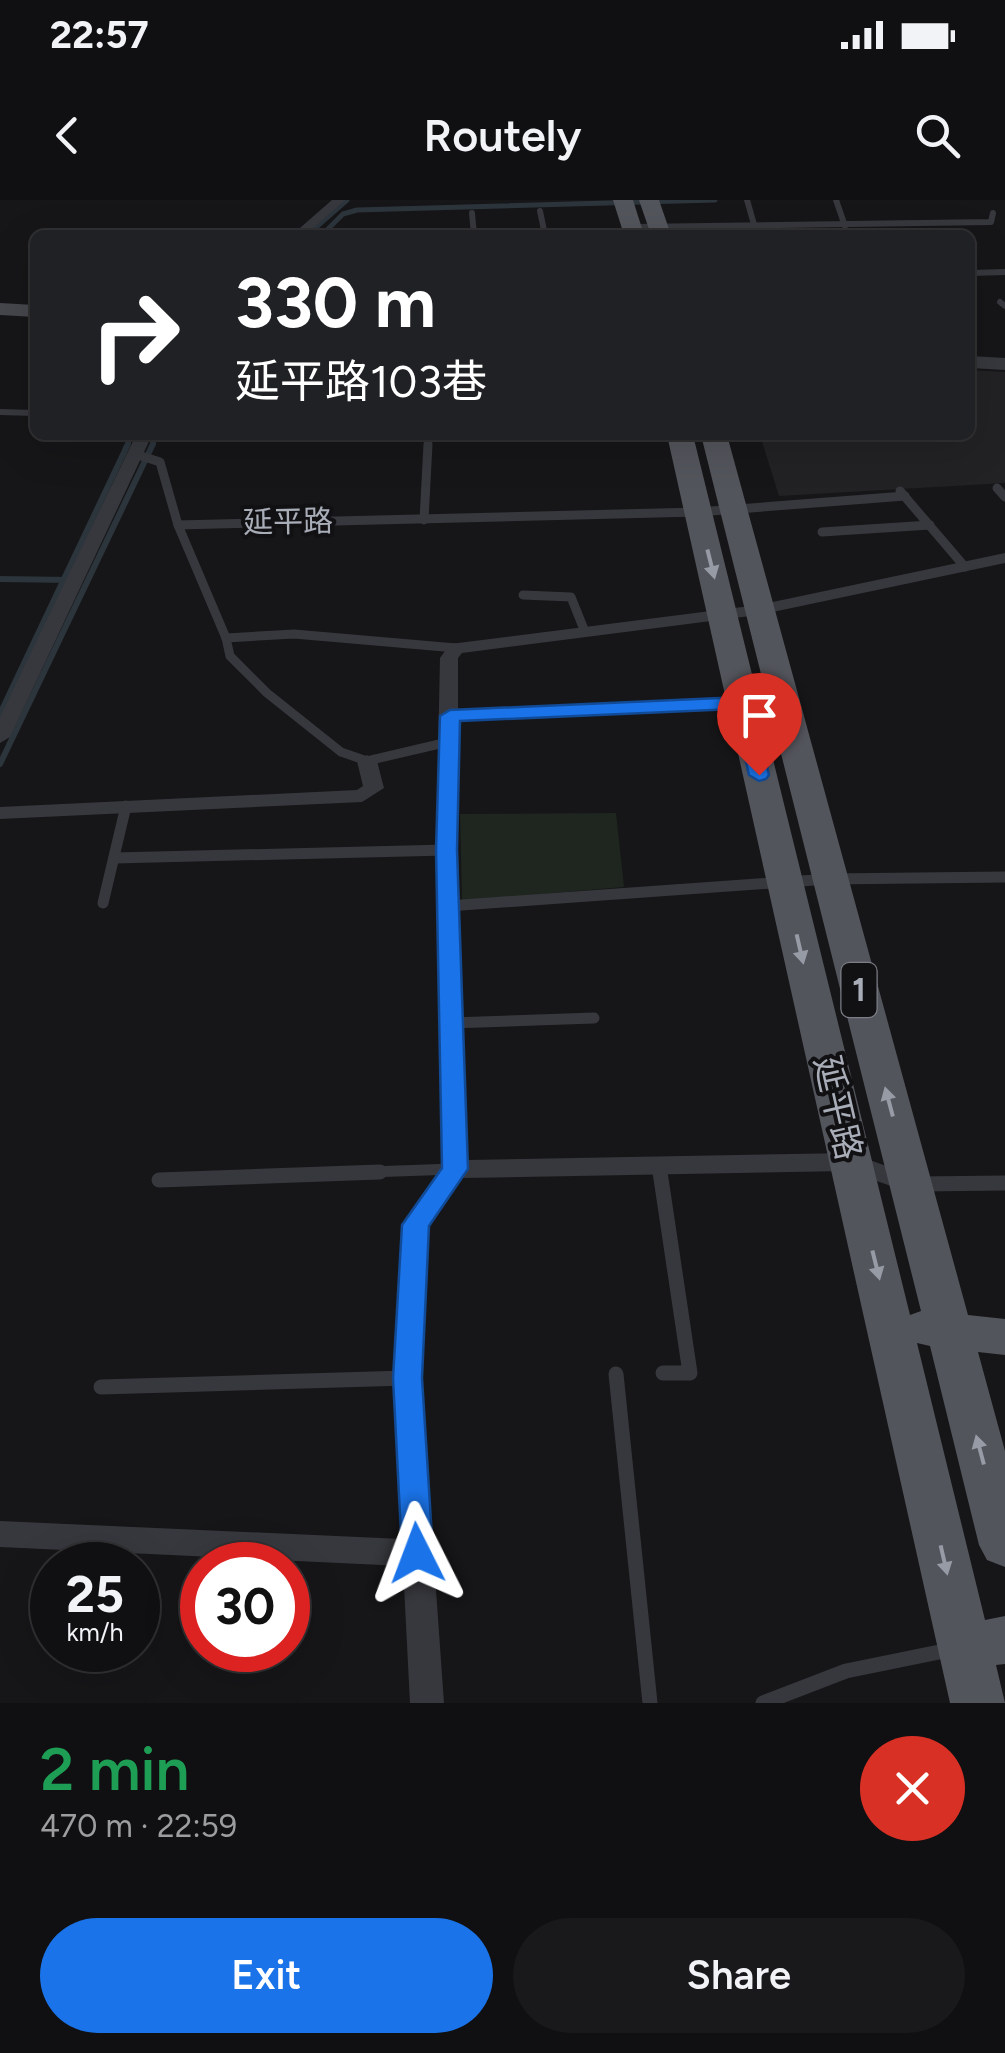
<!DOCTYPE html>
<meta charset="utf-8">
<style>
:root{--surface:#101012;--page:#19191b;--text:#f1f3f6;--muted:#9c9d9f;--line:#303032;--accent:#1a73e8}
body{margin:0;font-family:Figtree,"Noto Sans TC",sans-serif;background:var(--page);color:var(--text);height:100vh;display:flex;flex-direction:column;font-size:38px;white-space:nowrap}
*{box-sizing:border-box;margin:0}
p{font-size:32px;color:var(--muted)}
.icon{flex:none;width:55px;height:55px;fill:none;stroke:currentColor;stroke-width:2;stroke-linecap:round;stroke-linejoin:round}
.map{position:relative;height:1503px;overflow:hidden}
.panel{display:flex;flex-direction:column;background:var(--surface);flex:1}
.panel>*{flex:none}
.top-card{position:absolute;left:30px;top:30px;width:945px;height:210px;border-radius:15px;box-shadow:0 10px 40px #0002,0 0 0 2px var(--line);background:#202124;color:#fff;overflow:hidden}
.speed{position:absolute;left:30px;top:1342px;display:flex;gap:20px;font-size:50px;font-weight:700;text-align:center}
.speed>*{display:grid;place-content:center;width:130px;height:130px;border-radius:50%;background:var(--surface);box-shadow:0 10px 40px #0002,0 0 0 2px var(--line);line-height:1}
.speed small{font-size:25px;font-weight:400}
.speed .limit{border:15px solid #d22;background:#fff;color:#111}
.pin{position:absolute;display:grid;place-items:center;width:85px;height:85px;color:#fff;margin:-102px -42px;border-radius:50% 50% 50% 0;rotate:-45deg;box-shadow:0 0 10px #0007}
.pin .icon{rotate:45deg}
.me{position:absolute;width:110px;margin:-55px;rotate:357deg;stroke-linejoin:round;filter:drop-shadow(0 0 8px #0008)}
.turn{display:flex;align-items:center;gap:35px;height:210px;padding:0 40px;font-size:45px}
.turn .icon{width:130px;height:130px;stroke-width:2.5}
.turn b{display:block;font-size:70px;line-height:85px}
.round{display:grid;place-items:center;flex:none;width:105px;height:105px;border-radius:52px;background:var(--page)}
.summary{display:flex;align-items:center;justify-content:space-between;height:170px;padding:0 40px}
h1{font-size:60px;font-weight:600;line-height:75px;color:#1e9e55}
.action{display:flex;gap:20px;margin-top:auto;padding:20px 40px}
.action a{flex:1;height:115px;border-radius:60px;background:var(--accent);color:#fff;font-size:40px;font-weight:600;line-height:115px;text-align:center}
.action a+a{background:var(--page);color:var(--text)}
.status{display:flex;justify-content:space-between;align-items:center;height:70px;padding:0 50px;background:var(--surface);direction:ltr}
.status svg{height:28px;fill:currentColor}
header{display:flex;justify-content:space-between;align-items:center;height:130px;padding:0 40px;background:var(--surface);font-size:45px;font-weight:600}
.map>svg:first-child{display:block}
.built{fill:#222225}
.green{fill:#1e261f}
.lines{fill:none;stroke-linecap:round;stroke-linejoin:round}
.stream-far1{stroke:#2c353c;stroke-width:5}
.stream{stroke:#2c353c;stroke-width:6}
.service-far3{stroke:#37383d;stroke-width:6}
.service-far2{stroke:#37383d;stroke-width:9}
.service-far1{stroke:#37383d;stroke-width:11}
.service{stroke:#37383d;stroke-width:15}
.minor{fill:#37383d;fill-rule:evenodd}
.tertiary{fill:#37383d;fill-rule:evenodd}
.secondary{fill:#45474d;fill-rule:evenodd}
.primary{fill:#53555c;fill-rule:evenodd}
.oneway{fill:#979ba6}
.route{fill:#1a73e8;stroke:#114b97;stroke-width:2.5}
.labels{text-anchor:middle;stroke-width:8;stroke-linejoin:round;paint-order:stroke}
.far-street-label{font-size:30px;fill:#a8adb8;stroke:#111113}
.shield{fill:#111113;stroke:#7b7e86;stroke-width:2.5}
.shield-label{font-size:32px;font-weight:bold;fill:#a8adb8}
.street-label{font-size:35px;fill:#a8adb8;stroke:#111113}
</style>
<div class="status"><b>22:57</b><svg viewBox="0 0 49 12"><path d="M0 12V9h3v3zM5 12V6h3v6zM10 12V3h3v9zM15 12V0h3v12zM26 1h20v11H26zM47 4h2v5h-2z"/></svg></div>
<header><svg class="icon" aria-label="back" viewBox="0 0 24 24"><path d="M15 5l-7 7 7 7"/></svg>Routely<svg class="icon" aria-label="search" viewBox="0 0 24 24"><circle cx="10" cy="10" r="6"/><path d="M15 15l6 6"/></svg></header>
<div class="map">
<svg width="1005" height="1503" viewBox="0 0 1005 1503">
<rect width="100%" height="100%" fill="#161618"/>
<path class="built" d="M 970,170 L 1005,172 L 1005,283 L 779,296 L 760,235 L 970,235 Z"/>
<path class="green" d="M 616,613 L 624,687 L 462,701 L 460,614 Z"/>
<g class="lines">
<g class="stream-far1">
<path d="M 307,35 L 347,0"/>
<path d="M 322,35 L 343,14 L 357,10 L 715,0"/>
<path d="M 126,247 L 132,235"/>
<path d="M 151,247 L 157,235"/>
</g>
<g class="stream">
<path d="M 0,379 L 70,380"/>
<path d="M 0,514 L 128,244"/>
<path d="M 0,564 L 153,244"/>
</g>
<g class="service-far3">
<path d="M 747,0 L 757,35"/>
<path d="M 836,0 L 845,26"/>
<path d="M 540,11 L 545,35"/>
<path d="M 472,13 L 474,35"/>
<path d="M 632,27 L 991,22 L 993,13"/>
<path d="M 970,37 L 974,44"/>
<path d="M 970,73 L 1005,72"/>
<path d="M 1000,102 L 1005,106"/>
<path d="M 0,212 L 35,213"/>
<path d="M 428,247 L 429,235"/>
</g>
<g class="service-far2">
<path d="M 135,254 L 160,262 L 178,325 L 226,438"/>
<path d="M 997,288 L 1005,297"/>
<path d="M 900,291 L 965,367"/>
<path d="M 424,320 L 428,244"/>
<path d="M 178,325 L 698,312 L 905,296"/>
<path d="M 822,332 L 930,325"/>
<path d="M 523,395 L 571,397 L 585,432"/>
<path d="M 450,516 L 741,503"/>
<path d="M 448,542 L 367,561 L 341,552 L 267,493 L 230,456 L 226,438 L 294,434 L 456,448"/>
</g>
<g class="service-far1">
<path d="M 114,658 L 447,650"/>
<path d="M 103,703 L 126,606"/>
<path d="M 448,706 L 829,679 L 1005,677"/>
<path d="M 451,823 L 594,818"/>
<path d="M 659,965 L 660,974"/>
<path d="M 312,974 L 454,969"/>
</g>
<g class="service">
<path d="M 660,972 L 690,1173 L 663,1173"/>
<path d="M 159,980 L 380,972"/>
<path d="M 919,984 L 1005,983"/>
<path d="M 616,1174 L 650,1503"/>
<path d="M 101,1187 L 407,1178"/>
<path d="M 763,1503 L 846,1471 L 954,1449"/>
</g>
<g class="minor">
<path d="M 332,0 L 345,0 L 305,35 L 292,35 Z"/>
<path d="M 136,235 L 152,235 L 10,537 L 0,543 L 0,517 Z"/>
<path d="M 1005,353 L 1005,363 L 758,415 L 462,453 L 458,458 L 458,650 L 467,960 L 850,953 L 920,978 L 924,984 L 920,990 L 911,993 L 848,971 L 462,978 L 429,1026 L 421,1178 L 444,1503 L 410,1503 L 403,1366 L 0,1347 L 0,1321 L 402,1339 L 393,1178 L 403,1025 L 442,968 L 436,650 L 440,458 L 450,444 L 758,405 Z"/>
<path d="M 367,555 L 377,561 L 384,588 L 362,602 L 0,619 L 0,607 L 357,590 L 363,586 L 357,561 Z"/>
</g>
<path class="tertiary" d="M 970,156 L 1005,158 L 1005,170 L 970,168 Z"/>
<path class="secondary" d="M 0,103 L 35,105 L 35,117 L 0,115 Z"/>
<g class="primary">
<path d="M 613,0 L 633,0 L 644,35 L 624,35 Z"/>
<path d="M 639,0 L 659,0 L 671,35 L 651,35 Z"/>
<path d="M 667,235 L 693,235 L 910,1115 L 921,1111 L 701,235 L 727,235 L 968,1115 L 1005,1119 L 1005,1155 L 978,1152 L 1005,1251 L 1005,1367 L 987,1360 L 979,1345 L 930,1146 L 917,1143 L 985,1420 L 1005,1416 L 1005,1464 L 996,1465 L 1005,1503 L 950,1503 Z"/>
</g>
</g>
<defs><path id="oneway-solid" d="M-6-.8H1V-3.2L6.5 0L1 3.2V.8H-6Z" transform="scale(2.5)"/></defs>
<g class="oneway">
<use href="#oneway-solid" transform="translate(711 364) rotate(76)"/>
<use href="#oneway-solid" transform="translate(800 749) rotate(77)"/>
<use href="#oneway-solid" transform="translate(889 902) rotate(-105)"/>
<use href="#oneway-solid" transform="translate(876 1065) rotate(76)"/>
<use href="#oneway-solid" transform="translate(980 1250) rotate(-105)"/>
<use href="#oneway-solid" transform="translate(944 1360) rotate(77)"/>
</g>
<path class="route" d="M 742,497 L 752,503 L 769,575 L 766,579 L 759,581 L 749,575 L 734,509 L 460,521 L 457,650 L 468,969 L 429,1026 L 422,1178 L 433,1353 L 428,1362 L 417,1366 L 406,1362 L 402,1353 L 393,1178 L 402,1025 L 442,968 L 436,650 L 440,516 L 450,510 Z"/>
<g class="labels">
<g class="far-street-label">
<text transform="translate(288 322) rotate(-1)" y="10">延平路</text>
</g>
<rect class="shield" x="841.5" y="763" width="35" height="54" rx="8"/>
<g class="shield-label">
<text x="859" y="801">1</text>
</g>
<g class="street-label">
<text transform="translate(838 908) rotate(77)" y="12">延平路</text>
</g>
</g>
</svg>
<div class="speed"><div>25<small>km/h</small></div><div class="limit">30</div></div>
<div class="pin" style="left:759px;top:575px;background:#d93025"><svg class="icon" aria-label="arrive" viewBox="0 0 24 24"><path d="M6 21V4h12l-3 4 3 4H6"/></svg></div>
<svg class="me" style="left:417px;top:1353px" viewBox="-20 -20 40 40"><path d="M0-17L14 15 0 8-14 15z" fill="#1a73e8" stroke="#fff" stroke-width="4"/></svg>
<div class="top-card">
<div class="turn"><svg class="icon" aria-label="right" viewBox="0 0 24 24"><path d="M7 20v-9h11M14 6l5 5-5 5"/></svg><div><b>330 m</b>延平路103巷</div></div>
</div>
</div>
<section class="panel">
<div class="summary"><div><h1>2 min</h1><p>470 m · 22:59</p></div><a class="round" style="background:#d93025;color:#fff"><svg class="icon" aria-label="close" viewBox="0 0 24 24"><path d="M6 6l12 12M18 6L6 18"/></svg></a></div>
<div class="action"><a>Exit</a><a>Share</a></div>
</section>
